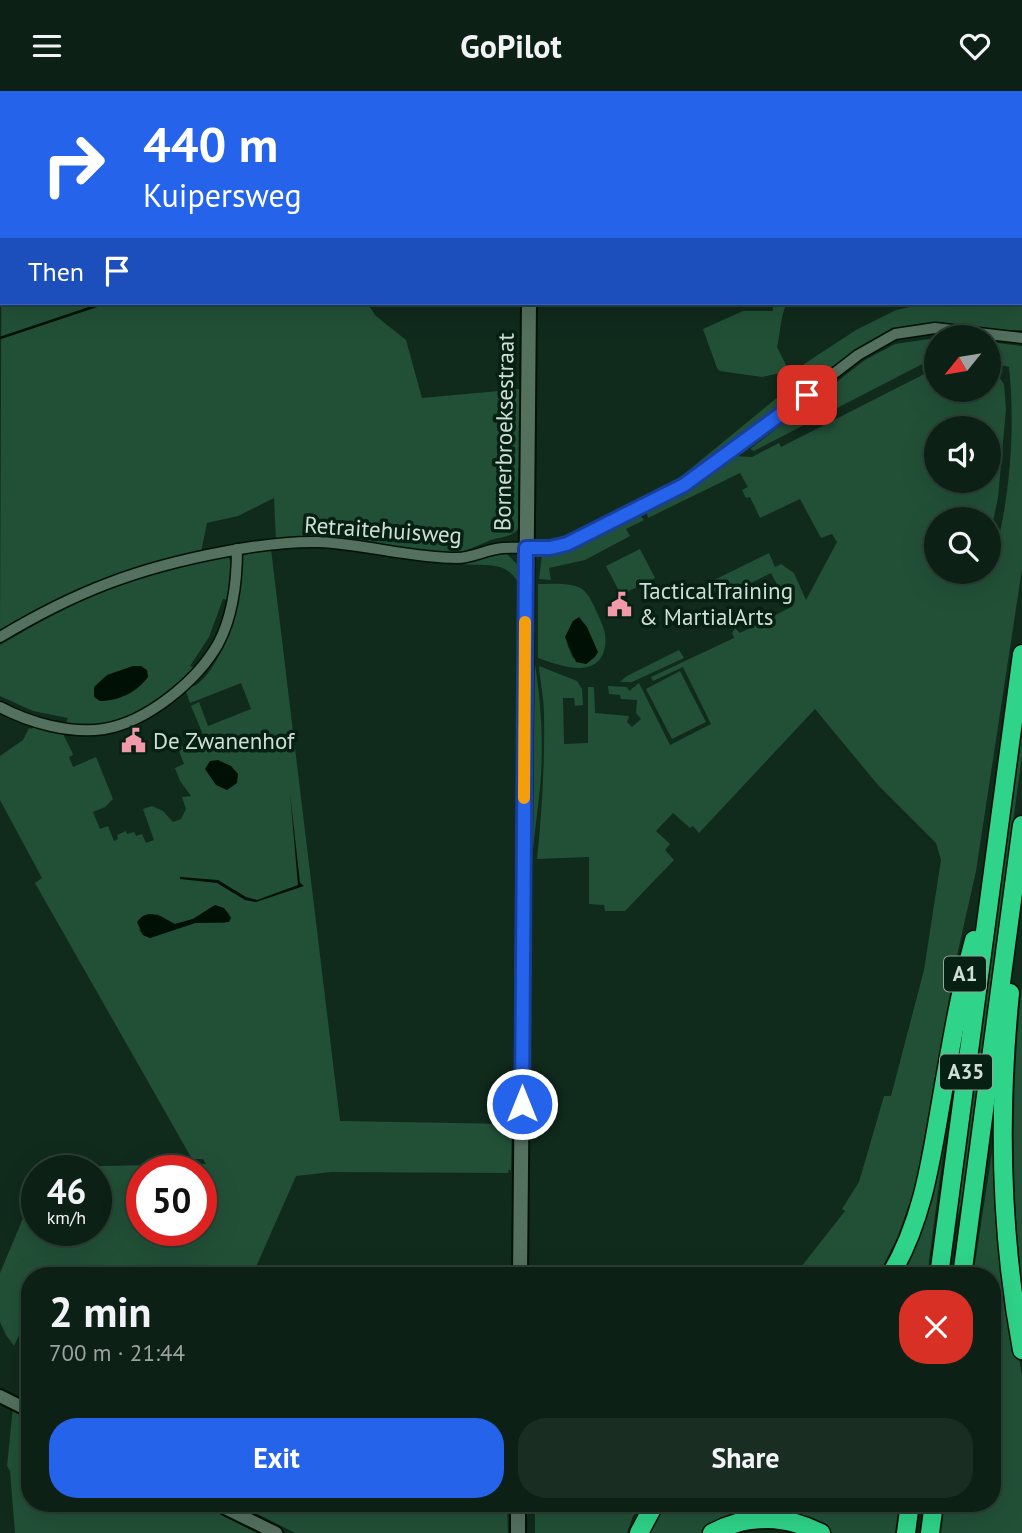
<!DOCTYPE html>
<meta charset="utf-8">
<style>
:root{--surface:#0c2015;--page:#1a2d22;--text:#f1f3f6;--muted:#9aa3a0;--line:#2c3e34;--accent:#2563eb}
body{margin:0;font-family:"PT Sans",sans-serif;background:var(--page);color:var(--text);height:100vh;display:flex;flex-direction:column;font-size:26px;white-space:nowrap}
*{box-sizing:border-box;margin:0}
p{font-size:23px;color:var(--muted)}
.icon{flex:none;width:38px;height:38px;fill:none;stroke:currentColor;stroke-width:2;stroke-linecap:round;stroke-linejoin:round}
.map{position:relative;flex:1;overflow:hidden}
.sheet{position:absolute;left:21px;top:1176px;width:980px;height:245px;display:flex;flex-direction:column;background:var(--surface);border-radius:28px;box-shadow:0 7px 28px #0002,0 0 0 2px var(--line)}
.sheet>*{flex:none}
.top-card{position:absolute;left:0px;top:0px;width:1022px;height:214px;box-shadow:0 7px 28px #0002,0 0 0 2px var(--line);background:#2563eb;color:#fff;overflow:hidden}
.needle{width:46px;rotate:240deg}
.controls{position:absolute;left:924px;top:234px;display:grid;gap:14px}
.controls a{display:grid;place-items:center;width:77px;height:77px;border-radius:50%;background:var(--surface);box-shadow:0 7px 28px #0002,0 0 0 2px var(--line);font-size:35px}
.speed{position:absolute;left:21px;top:1064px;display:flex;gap:14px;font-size:35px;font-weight:700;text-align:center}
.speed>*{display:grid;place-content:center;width:91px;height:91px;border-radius:50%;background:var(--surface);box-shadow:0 7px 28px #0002,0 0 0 2px var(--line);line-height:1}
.speed small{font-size:18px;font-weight:400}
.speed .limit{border:10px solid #d22;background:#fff;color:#111}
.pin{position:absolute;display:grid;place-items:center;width:60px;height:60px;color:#fff;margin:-30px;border-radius:14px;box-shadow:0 4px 10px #0006}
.me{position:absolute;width:77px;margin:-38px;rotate:0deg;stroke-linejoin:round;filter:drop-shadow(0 0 5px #0008)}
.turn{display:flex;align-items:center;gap:24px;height:147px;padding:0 28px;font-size:32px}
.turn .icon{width:91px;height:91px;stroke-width:2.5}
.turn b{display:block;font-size:49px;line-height:60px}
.then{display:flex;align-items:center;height:66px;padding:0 28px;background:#0003;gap:14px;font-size:26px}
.round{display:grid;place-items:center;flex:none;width:74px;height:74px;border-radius:28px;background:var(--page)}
.headline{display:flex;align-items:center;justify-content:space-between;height:119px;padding:0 28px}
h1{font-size:42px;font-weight:600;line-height:52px}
.action{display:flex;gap:14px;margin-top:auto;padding:14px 28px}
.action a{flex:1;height:80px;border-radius:28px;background:var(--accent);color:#fff;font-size:28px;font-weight:600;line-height:80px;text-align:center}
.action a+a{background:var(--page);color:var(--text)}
header{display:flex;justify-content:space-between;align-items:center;height:91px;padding:0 28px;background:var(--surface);font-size:32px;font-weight:600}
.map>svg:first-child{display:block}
.green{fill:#225037;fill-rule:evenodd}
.water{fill:#001005}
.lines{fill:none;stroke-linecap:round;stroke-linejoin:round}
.stream{stroke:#001005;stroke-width:2.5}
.minor-casing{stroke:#001206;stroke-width:13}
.tertiary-casing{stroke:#001206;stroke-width:16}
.secondary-casing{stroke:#001206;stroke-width:18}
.motorway-casing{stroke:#001206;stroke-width:21}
.minor{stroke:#54705f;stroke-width:10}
.tertiary{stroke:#54705f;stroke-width:12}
.secondary{stroke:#54705f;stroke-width:14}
.motorway{stroke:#2fd389;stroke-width:18}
.route-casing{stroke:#184099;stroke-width:18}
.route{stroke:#2563eb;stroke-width:12}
.slow{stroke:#f59e0b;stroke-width:12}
.labels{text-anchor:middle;stroke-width:7;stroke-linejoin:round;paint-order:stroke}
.shield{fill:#062013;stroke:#93a69b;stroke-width:2}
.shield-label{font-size:21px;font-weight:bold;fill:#d0dfd5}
.street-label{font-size:23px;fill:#d0dfd5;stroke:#062013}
.poi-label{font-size:23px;fill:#d0dfd5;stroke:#062013;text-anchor:start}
</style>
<header><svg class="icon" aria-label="menu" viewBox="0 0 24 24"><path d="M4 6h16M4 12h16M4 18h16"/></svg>GoPilot<svg class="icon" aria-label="heart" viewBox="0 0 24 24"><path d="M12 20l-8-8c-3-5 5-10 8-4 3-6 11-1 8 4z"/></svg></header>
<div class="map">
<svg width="1022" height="1442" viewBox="0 0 1022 1442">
<rect width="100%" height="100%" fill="#102a1c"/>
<g class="green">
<path d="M 1022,34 L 1022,239 L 983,239 L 936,234 L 904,236 L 866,253 L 820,290 L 808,292 L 800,284 L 804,273 L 856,239 L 896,219 L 928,212 L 1020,212 Z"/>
<path d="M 2,37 L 2,212 L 367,212 L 376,225 L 406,249 L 422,307 L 520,298 L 518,438 C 510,447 502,445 491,449 C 478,454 467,461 452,462 L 318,446 L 276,449 L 274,407 L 238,425 L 207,432 L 201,461 C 129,476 63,504 0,540 Z"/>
<path d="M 773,212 L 787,212 C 780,226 781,240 777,256 L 789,280 L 762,286 L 720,280 L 717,277 L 703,238 L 743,220 L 773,220 Z"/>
<path d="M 936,247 L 936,266 L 754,360 L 750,358 L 865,269 L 895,253 Z"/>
<path d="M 989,251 L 1022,255 L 1022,478 L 976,780 L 956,869 L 916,1093 L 898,1145 L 878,1185 L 794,1185 L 845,1120 L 842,1118 L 859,1091 L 884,1005 L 891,1005 L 924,879 L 941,769 L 936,752 L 878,694 L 815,618 L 699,742 L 693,735 L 690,737 L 673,722 L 656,740 L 670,753 L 665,759 L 674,769 L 625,820 L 605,820 L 604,814 L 589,813 L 589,766 L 537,768 C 542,720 545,672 544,623 C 544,606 540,591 539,575 L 577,590 L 582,598 L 583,614 L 575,615 L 574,607 L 563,607 L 564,653 L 588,652 L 588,596 L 594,596 L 595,622 L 629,625 L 627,631 L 632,636 L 641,628 L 636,622 L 637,609 L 621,608 L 620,604 L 609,603 L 608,595 L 627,596 L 629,600 L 639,592 L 670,654 L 711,633 L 683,576 L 653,590 L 651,586 L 734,547 L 732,542 L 735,537 L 740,542 L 793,515 L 786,502 L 782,503 L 771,482 L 719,508 L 710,491 L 769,462 L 775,476 L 781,473 L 794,482 L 806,509 L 837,451 L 832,443 L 821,447 L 800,408 L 760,427 L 750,406 L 746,407 L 742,399 L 748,396 L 740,382 L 648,427 L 646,418 L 690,400 L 692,395 L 733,365 L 752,366 L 779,352 L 781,356 L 936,277 L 936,299 L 989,299 L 989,282 L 997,283 L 1004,293 L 1006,318 L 998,407 L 991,439 L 997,454 C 1011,398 1015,332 1009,276 L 989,271 ZM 936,338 L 989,338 L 989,390 L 936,390 ZM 936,429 L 989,429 L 989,481 L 936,481 Z"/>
<path d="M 795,292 L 798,305 L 701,380 L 656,406 Z"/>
<path d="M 638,422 L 644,429 L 626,438 L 630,445 L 585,469 L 549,477 L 551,489 L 539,488 L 542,464 L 558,460 Z"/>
<path d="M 271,458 L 340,1030 L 512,1033 L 511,1080 L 509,1078 L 508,1082 L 331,1081 L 296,1085 L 252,1185 L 30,1185 L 30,1230 L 26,1229 L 14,1255 L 6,1244 L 0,1231 L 0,1182 L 37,1094 L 37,1139 L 96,1139 L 96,1080 L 43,1080 C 53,1070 67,1073 80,1073 L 85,1079 L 101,1075 L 206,1073 L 203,1068 L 192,1068 L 35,792 L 42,787 L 0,709 L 0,665 L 23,649 L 29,637 L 32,638 L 34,633 L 61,639 L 72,661 L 73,664 L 69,666 L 73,676 L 96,666 L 113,708 L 105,716 L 93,721 L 100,738 L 108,735 L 114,750 L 118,748 L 117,744 L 126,740 L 127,743 L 134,741 L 136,745 L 142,743 L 146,752 L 154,749 L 143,718 L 152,715 L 163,720 L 173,731 L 181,728 L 186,718 L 182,706 L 191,705 L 180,690 L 175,677 L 184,673 L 178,657 L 204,646 L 191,615 L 199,611 L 208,635 L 251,618 L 241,592 L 190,612 L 185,598 C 188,596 192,596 196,594 C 216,582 235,531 239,509 L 235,507 L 239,471 L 243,461 ZM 215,814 C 223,817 228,819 231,827 L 225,832 L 195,832 L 150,847 L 143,844 L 139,839 L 157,823 L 175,833 L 193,828 ZM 142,1080 L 201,1080 L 201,1139 L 142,1139 Z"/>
<path d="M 640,458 L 655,487 L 621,504 L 606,475 Z"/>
<path d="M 506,462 L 518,474 L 518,491 C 504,469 488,476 463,473 L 495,463 Z"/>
<path d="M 228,466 L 233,473 L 230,509 L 223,508 L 209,546 L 190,575 L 198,578 C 154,615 126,639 65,634 L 68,627 L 33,620 L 0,605 L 0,554 C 38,532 76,510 117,495 C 153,481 191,474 228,466 Z"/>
<path d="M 538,493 C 550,493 571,491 582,498 C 590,504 595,517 599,526 C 605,539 608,549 603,563 C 592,588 556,573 538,567 ZM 573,530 L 590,570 L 586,573 L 573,567 C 565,549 564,548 573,530 Z"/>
<path d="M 679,559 L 684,567 L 632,591 L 620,591 L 627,585 Z"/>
<path d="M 535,574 C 542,615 544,664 539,706 C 536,733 532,760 531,787 L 528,784 L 530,578 Z"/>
<path d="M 680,580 L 706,631 L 672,648 L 646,598 Z"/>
<path d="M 1022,609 L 1022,664 L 964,1102 L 957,1129 L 957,1099 Z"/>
<path d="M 1022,894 L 1022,1197 C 1011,1096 1011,996 1022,894 Z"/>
<path d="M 954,978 L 927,1185 L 895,1185 Z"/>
<path d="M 999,1016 L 1015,1246 L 1022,1284 L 1022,1442 L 941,1442 L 945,1412 L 992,1412 L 992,1185 L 973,1185 Z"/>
<path d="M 13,1316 L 30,1325 L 30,1412 L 198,1412 L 257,1442 L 15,1442 L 10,1380 L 7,1375 Z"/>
<path d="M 236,1412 L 507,1412 L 508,1442 L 295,1442 Z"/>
<path d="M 535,1412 L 642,1412 L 633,1425 L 627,1442 L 535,1442 Z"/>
<path d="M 662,1412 L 899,1412 L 895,1442 L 832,1442 L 814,1430 L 705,1442 L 647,1442 Z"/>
</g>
<g class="water">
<path d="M 579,526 L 587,536 L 598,561 L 595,566 L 586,573 L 576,571 L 565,546 L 573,530 Z"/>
<path d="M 133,575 L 141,575 L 147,579 L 148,586 C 137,601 119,610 100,610 L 94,606 L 94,596 L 107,584 Z"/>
<path d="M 218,669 L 231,675 L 238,683 L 237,692 L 227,699 L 216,694 L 205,678 L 210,670 Z"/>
<path d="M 290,702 L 300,792 L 304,795 L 256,811 L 245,809 L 217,792 L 180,788 L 180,786 L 218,789 L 246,806 L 257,809 L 298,794 Z"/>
<path d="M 215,814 L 224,817 L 231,827 L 229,831 L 195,832 L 150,847 L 143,844 L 137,831 C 149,815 162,827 175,833 L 193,828 Z"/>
</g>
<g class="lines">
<g class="stream">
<path d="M 462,2 L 465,0"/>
<path d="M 0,247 L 105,212"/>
</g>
<defs>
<g id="minor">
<path d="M 0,546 C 75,501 137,477 223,461 C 254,455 287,450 319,451 C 365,453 411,467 457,467 C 473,467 487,458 503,457 C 525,456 546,458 567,453 L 684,394 L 737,357 L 858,264 L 895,243 L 935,237 L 1022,247"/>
<path d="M 0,616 C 30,632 70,643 104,638 C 147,631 197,590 218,553 C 233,525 237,489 237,458"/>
</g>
<g id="tertiary">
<path d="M 0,1305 L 30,1320"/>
<path d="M 215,1412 L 276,1442"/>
</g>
<g id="secondary">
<path d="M 535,2 L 535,0"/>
<path d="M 520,1185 L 529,212"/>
<path d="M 518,1442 L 518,1412"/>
</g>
<g id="motorway">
<path d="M 1010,902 C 998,1021 1000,1141 1022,1259"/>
<path d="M 890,1185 C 921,1133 930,1076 940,1017 C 950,960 959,904 974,849"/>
<path d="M 939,1185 L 1022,563"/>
<path d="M 962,1185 L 1022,734"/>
<path d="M 639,1442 L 655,1412"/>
<path d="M 712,1442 C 748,1423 785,1424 821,1442"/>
<path d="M 906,1442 L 910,1412"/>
<path d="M 930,1442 L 934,1412"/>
</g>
</defs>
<use href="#minor" class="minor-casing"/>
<use href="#tertiary" class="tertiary-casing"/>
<use href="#secondary" class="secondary-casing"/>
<use href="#motorway" class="motorway-casing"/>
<use href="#minor" class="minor"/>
<use href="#tertiary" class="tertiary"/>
<use href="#secondary" class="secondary"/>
<use href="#motorway" class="motorway"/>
</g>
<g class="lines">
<defs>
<path id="route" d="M 522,1013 L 526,457 L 550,457 L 567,453 L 684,394 L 807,304"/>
</defs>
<use href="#route" class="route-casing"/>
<use href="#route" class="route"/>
<path class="slow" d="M 524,707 L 525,531"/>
</g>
<defs>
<symbol id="civic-bare" viewBox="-9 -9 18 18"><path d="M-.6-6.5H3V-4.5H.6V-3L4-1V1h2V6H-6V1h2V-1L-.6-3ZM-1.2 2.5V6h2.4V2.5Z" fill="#f39aaa" stroke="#062013" stroke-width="2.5" paint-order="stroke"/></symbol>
</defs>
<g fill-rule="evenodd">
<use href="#civic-bare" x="602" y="496" width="35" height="35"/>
<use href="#civic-bare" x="116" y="632" width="35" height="35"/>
</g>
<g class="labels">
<g class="shield">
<rect x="944" y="865.5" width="42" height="35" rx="5"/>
<rect x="940" y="963.5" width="52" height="35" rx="5"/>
</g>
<g class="shield-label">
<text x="965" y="890">A1</text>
<text x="966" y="988">A35</text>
</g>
<g class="street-label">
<text transform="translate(504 341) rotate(-89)" y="8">Bornerbroeksestraat</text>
<text transform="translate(383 439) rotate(4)" y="8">Retraitehuisweg</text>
</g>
<g class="poi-label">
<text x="639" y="508">TacticalTraining<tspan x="639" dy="26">&amp; MartialArts</tspan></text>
<text x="153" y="658">De Zwanenhof</text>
</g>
</g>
</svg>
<div class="controls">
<a><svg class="needle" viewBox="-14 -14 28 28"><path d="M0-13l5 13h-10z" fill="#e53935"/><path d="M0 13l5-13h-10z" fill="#9aa3a0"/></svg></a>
<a><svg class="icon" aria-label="sound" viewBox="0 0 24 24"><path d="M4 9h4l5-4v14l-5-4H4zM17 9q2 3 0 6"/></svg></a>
<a><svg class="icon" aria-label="search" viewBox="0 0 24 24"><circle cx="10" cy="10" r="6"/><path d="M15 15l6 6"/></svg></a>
</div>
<div class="speed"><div>46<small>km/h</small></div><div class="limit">50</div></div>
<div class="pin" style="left:807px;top:304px;background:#d93025"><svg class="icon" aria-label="arrive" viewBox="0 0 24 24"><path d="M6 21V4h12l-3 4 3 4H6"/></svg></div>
<svg class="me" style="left:522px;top:1013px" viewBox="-20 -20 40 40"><circle r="17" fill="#2563eb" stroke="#fff" stroke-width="3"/><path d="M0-11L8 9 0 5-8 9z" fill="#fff"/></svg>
<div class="top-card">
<div class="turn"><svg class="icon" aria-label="right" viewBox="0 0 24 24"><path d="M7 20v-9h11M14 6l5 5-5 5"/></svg><div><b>440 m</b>Kuipersweg</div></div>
<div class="then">Then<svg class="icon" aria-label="arrive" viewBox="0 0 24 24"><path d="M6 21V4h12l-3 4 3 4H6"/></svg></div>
</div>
<section class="sheet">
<div class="headline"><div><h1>2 min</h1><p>700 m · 21:44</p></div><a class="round" style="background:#d93025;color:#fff"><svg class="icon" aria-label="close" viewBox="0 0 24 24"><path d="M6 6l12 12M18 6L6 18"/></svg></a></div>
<div class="action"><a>Exit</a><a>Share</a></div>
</section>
</div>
